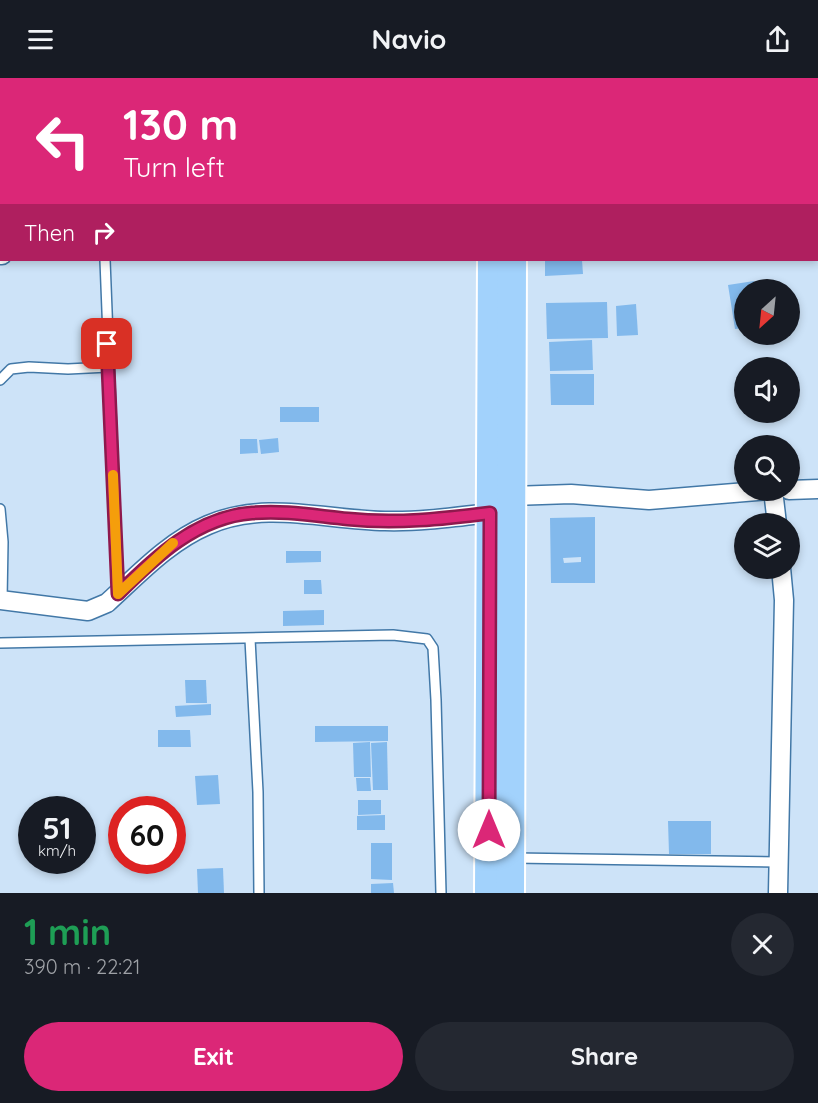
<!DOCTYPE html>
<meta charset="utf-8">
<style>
:root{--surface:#171b24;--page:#242831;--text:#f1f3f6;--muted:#9ea1a6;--accent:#db2777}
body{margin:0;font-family:Quicksand,sans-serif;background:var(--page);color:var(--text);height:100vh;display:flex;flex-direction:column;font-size:22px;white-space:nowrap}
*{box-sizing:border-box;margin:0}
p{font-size:20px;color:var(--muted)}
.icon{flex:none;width:33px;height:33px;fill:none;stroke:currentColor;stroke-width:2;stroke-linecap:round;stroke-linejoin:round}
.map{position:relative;height:815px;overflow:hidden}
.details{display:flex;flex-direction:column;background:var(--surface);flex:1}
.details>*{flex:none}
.top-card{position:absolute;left:0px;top:0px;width:819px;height:183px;box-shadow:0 3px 9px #0003;background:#db2777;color:#fff;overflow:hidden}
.needle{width:39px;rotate:207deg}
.tools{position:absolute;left:734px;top:201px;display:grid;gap:12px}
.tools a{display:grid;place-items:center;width:66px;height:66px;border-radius:50%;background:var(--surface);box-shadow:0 3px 9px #0003;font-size:30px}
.speed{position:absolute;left:18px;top:718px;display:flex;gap:12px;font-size:30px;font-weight:700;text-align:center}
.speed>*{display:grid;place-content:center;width:78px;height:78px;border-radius:50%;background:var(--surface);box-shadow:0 3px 9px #0003;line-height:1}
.speed small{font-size:15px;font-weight:400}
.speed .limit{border:9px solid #d22;background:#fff;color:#111}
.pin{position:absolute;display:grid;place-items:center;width:51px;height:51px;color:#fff;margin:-26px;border-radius:12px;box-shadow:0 3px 9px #0006}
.me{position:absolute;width:66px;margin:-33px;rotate:0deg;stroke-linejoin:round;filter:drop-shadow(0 0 4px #0008)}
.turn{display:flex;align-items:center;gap:21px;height:126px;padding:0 24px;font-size:27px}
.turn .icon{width:78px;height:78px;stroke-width:2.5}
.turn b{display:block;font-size:42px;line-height:51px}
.then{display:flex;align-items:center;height:57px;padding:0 24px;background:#0003;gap:12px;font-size:22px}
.round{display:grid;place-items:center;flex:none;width:63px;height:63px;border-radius:32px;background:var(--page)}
.headline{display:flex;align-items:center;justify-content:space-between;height:102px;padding:0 24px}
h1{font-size:36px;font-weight:800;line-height:45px;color:#1e9e55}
.primary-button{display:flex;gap:12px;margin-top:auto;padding:12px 24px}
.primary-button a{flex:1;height:69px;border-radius:36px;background:var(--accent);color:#fff;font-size:24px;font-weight:800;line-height:69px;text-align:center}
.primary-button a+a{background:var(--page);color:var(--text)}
header{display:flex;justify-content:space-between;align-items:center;height:78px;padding:0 24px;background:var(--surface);font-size:27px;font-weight:800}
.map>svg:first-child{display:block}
.building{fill:#82b9ec;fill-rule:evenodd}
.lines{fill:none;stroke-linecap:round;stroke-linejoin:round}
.lane-casing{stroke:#4278a7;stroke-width:12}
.street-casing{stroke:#4278a7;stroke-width:21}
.primary-casing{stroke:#fff;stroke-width:32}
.lane{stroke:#fff;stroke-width:9}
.street{stroke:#fff;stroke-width:18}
.primary{stroke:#a2d2fc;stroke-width:28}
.route-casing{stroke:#8e194d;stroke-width:15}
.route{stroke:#db2777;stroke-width:10}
.slow{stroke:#f59e0b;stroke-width:10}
</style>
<header><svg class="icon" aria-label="menu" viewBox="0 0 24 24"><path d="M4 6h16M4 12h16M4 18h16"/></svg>Navio<svg class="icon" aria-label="share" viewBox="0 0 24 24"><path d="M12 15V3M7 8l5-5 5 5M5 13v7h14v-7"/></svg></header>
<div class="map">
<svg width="818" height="815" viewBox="0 0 818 815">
<rect width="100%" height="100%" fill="#cde3f8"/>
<g class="building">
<path d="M 545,182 L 582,182 L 583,196 L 545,198 Z"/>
<path d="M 754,203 L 755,212 L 744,212 L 744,250 L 735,251 L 728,207 Z"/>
<path d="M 607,224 L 608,260 L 547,261 L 546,225 Z"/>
<path d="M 636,226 L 638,257 L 617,258 L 616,228 Z"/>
<path d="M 592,262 L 593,292 L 550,293 L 549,264 Z"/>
<path d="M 550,296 L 594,296 L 594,327 L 551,327 Z"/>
<rect x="280" y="329" width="39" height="15"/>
<path d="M 278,360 L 279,374 L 261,376 L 259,362 Z"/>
<path d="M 240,361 L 257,361 L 258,375 L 240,376 Z"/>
<path d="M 595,439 L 595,505 L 551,505 L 550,440 ZM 581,479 L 581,484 L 564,485 L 563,480 Z"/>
<path d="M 286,473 L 321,473 L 321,484 L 286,485 Z"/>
<path d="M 304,502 L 321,502 L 322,516 L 304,516 Z"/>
<path d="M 324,532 L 324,547 L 283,548 L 283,533 Z"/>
<path d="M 185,602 L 206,602 L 207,625 L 186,625 Z"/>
<path d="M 211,626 L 211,637 L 176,639 L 175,628 Z"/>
<path d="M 315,648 L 388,648 L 388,663 L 315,664 Z"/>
<path d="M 158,652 L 190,652 L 191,669 L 158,669 Z"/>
<path d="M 370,664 L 371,699 L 354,699 L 353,665 Z"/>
<path d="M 387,664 L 388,712 L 373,712 L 371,665 Z"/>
<path d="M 218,697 L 220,726 L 197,727 L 195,698 Z"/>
<path d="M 356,700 L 370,700 L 371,713 L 357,713 Z"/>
<path d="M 358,722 L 381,722 L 381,736 L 358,737 Z"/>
<path d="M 385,737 L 385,752 L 357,752 L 357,738 Z"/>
<path d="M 668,743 L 711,743 L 711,776 L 669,776 Z"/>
<path d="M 371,765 L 392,765 L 392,802 L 371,801 Z"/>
<path d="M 223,790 L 224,815 L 198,815 L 197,791 Z"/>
<path d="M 393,805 L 394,815 L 371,815 L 371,806 Z"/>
</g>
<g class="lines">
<defs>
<g id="lane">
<path d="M 105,182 L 118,513"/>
<path d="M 0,302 L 11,291 L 29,289 L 68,291 L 108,289"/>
<path d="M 0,431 L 3,464 L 2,522"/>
<path d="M 250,561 L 258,714 L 259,815"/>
<path d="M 0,565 L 393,557 L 427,561 L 433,570 L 436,622 L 441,815"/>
<path d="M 514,780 L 779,784"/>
</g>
<g id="street">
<path d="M 99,0 L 99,2"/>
<path d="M 0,177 L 2,177"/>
<path d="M 773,412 L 777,446"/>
<path d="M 789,412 L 818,411"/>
<path d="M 512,418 L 571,416 L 649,422 L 769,412"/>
<path d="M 0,522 L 88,533 L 107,525 C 139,496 168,464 208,447 C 265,422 325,442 385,443 C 420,444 455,439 490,435"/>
<path d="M 778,815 L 784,522 L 781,490"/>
</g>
<g id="primary">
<path d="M 510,0 L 510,2"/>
<path d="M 489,815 L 492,182"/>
<path d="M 510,815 L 512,182"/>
</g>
</defs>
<use href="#lane" class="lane-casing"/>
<use href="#street" class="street-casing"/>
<use href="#primary" class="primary-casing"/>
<use href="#lane" class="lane"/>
<use href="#street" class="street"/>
<use href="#primary" class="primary"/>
</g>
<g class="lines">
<defs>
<path id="route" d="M 107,266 L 118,516 C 155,479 197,439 252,435 C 285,432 316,438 348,441 C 395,446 443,441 490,435 L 489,752"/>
</defs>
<use href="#route" class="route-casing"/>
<use href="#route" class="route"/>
<path class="slow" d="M 113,397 L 118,516 L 173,465"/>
</g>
</svg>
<div class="tools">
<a><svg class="needle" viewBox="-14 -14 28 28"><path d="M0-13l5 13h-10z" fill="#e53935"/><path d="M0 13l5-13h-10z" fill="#9ea1a6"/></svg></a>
<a><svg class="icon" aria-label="sound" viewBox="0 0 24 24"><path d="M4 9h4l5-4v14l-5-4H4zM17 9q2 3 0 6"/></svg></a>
<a><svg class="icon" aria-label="search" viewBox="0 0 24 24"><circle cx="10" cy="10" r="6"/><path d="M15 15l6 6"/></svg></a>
<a><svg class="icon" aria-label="layers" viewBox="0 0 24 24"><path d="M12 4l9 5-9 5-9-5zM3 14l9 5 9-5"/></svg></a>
</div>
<div class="speed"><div>51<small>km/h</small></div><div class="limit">60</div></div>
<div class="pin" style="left:107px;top:266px;background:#d93025"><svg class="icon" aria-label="arrive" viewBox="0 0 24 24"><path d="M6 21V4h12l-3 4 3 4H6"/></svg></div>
<svg class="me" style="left:489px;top:752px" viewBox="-20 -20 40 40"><circle r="19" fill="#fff"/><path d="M0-13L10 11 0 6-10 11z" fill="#db2777"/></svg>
<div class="top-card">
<div class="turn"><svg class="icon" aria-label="left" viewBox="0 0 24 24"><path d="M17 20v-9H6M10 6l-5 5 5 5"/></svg><div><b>130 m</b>Turn left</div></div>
<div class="then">Then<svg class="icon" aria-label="right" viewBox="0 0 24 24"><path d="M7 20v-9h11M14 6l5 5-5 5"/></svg></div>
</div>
</div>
<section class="details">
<div class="headline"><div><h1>1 min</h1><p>390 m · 22:21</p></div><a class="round"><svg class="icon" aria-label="close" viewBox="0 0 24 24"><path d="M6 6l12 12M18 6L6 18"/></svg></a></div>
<div class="primary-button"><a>Exit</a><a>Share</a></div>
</section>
